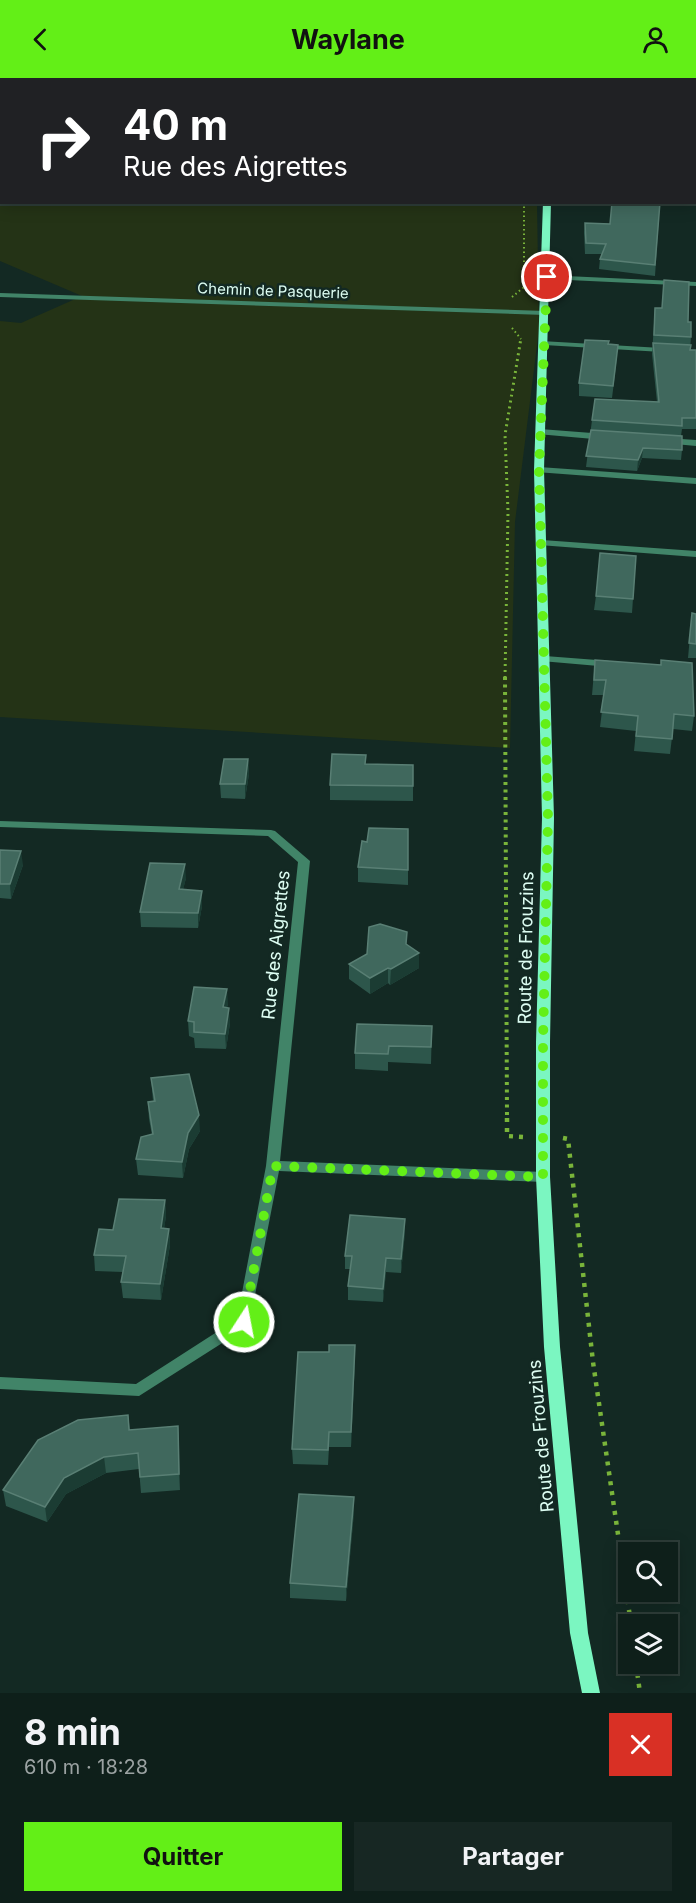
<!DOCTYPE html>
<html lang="fr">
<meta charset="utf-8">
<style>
:root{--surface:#0e1f1a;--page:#172723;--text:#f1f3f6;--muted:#9ba2a2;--line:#2e3d39;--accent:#63ef17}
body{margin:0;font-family:Inter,sans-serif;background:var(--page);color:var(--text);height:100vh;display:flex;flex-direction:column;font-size:22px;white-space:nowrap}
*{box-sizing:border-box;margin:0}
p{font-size:20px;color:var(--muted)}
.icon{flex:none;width:33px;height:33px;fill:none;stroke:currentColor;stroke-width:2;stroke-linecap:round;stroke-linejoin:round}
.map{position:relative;height:1615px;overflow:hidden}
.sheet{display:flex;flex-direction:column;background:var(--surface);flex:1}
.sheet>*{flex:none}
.top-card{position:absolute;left:0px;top:0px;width:696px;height:126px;box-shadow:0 3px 15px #0003,0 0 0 2px var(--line);background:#202124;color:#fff;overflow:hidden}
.tools{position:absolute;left:618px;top:1464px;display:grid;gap:12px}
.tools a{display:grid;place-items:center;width:60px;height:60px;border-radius:0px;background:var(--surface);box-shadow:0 3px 15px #0003,0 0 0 2px var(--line);font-size:30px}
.pin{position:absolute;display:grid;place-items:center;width:51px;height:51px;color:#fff;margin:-26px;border:3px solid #fff;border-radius:50%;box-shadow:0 2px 6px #0007}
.me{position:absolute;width:66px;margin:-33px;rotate:11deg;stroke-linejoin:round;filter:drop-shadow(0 0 4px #0008)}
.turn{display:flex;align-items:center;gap:21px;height:126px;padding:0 24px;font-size:27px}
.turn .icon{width:78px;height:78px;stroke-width:2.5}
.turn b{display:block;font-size:42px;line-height:51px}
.round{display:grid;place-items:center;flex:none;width:63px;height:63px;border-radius:0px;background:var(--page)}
.head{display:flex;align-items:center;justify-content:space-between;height:102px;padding:0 24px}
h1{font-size:36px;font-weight:700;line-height:45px}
.action{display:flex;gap:12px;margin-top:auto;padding:12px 24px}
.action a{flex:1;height:69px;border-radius:0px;background:var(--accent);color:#111;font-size:24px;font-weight:700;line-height:69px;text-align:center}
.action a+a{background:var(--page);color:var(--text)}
header{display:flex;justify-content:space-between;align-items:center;height:78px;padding:0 24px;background:var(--accent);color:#111;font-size:27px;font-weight:700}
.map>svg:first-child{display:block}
.green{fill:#243316}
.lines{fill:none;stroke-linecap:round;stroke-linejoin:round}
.path-far3{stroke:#79b43a;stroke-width:2;stroke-dasharray:1.5 3;stroke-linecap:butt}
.path-far2{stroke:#79b43a;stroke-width:3;stroke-dasharray:2 4;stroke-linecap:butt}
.path-far1{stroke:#79b43a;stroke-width:4;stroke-dasharray:3 4.5;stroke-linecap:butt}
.path{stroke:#79b43a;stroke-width:4.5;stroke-dasharray:4 6;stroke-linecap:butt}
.service{fill:#418468;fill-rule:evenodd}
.minor{fill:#418468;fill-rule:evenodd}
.secondary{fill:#7bf6c1;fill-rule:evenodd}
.wall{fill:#2d564b}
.shaded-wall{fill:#1b3c33}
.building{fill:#40685d;stroke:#597f74;stroke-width:1.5}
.route{stroke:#63ef17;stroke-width:10;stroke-dasharray:0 18}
.labels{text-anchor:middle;stroke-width:5;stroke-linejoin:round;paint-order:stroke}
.far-street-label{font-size:15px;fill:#ddfdf2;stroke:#132923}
.street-label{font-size:18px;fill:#ddfdf2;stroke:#132923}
</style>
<header><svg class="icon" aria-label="back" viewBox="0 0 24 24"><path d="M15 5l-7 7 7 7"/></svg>Waylane<svg class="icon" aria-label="person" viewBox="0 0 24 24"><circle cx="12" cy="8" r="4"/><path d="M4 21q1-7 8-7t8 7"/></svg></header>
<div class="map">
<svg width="696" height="1615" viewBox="0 0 696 1615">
<rect width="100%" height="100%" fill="#132923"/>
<path class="green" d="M 0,0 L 429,1 L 2,2 L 2,124 L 537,125 L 539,251 L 515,444 L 510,670 L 0,639 L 0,243 L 21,245 L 82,218 L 0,183 Z"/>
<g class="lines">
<g class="path-far3">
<path d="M 290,0 L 294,2"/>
<path d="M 406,0 L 411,2"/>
<path d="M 113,2 L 121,0"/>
<path d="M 159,2 L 163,0"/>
<path d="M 0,36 L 2,33"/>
<path d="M 512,219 L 524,209 L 524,124"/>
<path d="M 512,250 L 521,261"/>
</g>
<path class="path-far2" d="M 505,600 L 508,434 L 505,357 L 521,260"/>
<path class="path-far1" d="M 505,599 L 507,1042"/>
<g class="path">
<path d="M 507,1040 L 507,1058 L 523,1059"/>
<path d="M 563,1060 L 568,1061 L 593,1284 L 631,1546"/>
<path d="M 636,1586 L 640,1615"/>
</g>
<path class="service" d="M 0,215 L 545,233 L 548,235 L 545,237 L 0,219 Z"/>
<g class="minor">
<rect x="694" y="91" width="2" height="5"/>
<path d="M 544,197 L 696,204 L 696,208 L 547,201 L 543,199 Z"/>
<path d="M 541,263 L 696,272 L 696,276 L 544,267 L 540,265 Z"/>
<path d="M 540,351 L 605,356 L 609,359 L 605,362 L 537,356 L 536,354 Z"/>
<path d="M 667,360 L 696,362 L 696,368 L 664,365 L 664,361 Z"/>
<path d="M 539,389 L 696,400 L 696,406 L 536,394 L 536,390 Z"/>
<path d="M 542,462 L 696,473 L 696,479 L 539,467 L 537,465 Z"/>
<path d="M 545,578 L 610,583 L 615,586 L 610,589 L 541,583 L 540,581 Z"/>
<path d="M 0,743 L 271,752 L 275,753 L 310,783 L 280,1083 L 543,1094 L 548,1095 L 550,1099 L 548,1103 L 543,1104 L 279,1093 L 249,1248 L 139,1318 L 0,1311 L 0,1299 L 136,1306 L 237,1241 L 266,1088 L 298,784 L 268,758 L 0,749 Z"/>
</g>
<g class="secondary">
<path d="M 460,0 L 470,2 L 461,2 Z"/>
<path d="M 543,124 L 551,124 L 544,392 L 554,740 L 550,964 L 550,1099 L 560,1269 L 588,1555 L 600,1615 L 582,1615 L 570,1555 L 544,1269 L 536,1099 L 536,964 L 542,740 L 534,392 Z"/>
</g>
</g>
<g class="wall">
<path d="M 660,124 L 655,198 L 599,191 L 600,181 L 602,176 L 585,176 L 584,155 L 585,145 L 610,146 Z"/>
<path d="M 655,230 L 688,244 L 691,259 L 690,272 L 696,272 L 696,351 L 682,351 L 681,358 L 682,372 L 681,382 L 642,380 L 637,393 L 586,389 L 592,342 L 657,324 L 652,276 Z"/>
<path d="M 609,266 L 617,279 L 612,320 L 579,318 L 579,305 Z"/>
<path d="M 636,478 L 632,535 L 594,532 L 596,518 Z"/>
<path d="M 692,535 L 696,536 L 696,580 L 688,580 Z"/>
<path d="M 595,582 L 694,638 L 692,653 L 673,651 L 670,676 L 634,673 L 636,653 L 600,649 L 604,617 L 592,617 Z"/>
<path d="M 248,681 L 249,696 L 245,721 L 221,720 L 220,706 Z"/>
<path d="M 413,687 L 413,723 L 330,722 L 330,707 Z"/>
<path d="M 408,751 L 408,807 L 358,804 L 358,789 L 367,764 Z"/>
<path d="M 0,772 L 23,787 L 11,821 L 0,820 Z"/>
<path d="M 186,800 L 183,811 L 202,828 L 198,850 L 141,849 L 140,834 Z"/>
<path d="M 407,867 L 419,890 L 390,907 L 388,905 L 370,916 L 349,901 L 349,886 Z"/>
<path d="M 228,926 L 227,929 L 230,945 L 226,971 L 195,970 L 194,960 L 189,958 L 188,943 Z"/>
<path d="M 432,948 L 431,986 L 388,984 L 388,993 L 355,991 L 355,975 Z"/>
<path d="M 151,1000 L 200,1053 L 189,1071 L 183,1100 L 138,1097 L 136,1081 L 152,1057 L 149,1041 L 148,1025 L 153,1023 Z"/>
<path d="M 165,1122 L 166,1138 L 164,1150 L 169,1151 L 170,1167 L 161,1222 L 123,1220 L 121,1204 L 123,1194 L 95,1193 L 94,1177 L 113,1152 Z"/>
<path d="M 405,1141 L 405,1154 L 401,1195 L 386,1194 L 383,1224 L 348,1222 L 348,1208 L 350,1191 L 345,1191 L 345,1178 Z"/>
<path d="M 355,1282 L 351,1369 L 329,1369 L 328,1387 L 293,1386 L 292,1371 Z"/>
<path d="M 128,1337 L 130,1352 L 178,1348 L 180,1412 L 141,1415 L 139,1391 L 106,1395 L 66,1416 L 47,1444 L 6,1428 L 3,1412 Z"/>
<path d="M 354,1434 L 346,1523 L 290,1520 L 290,1505 Z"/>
</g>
<g class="shaded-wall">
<path d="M 643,370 L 642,380 L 637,393 L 638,382 Z"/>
<path d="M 248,681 L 249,696 L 245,721 L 245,706 Z"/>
<path d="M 21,773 L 23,787 L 11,821 L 10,806 Z"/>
<path d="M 185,786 L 186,800 L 180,825 L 179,811 Z"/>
<path d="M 202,813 L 202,828 L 198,850 L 198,835 Z"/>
<path d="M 419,875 L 419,890 L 390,907 L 391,891 Z"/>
<path d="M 388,890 L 388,905 L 370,916 L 370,900 Z"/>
<path d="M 227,911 L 228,926 L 224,945 L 223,929 Z"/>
<path d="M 229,930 L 230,945 L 226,971 L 225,956 Z"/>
<path d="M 199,1037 L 200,1053 L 189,1071 L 183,1100 L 182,1084 L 188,1055 Z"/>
<path d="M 165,1122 L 166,1138 L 162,1166 L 161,1150 Z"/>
<path d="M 405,1141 L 405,1154 L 401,1195 L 401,1181 Z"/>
<path d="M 169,1151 L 170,1167 L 161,1222 L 160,1206 Z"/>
<path d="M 386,1180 L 386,1194 L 383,1224 L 383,1211 Z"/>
<path d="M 355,1267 L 355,1282 L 351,1369 L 351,1354 Z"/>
<path d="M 178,1348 L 179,1364 L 180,1412 L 179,1396 Z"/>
<path d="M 104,1379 L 106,1395 L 66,1416 L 47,1444 L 45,1429 L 64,1400 Z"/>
<path d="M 354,1419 L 354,1434 L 346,1523 L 346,1509 Z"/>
</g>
<g class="building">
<path d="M 612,124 L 660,124 L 655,187 L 600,181 L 606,166 L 586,165 L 585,145 L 610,146 Z"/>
<path d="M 664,202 L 689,204 L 688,244 L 691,244 L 691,259 L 654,257 L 655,230 L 662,230 Z"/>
<path d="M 585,262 L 609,263 L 608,266 L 618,267 L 613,308 L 579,305 Z"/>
<path d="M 653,265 L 691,267 L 690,272 L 696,272 L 696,340 L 682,340 L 682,348 L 592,342 L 595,321 L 659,324 Z"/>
<path d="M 591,352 L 682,358 L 682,372 L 643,370 L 638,382 L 586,378 Z"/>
<path d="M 600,475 L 636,478 L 633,521 L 596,518 Z"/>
<path d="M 692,535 L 696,536 L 696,566 L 689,565 Z"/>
<path d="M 595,582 L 661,587 L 661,582 L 692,585 L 694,638 L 674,636 L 672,661 L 636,658 L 638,638 L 601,634 L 606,602 L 594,602 Z"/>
<path d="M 332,676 L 366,677 L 365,686 L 413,687 L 413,708 L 330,707 Z"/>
<path d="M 224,681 L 248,681 L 245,706 L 220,706 Z"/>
<path d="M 369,750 L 408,751 L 408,792 L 358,789 L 362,763 L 367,764 Z"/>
<path d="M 0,772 L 21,773 L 10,806 L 0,806 Z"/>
<path d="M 150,785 L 185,786 L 179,811 L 202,813 L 198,835 L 140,834 Z"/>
<path d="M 380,846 L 407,854 L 406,866 L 419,875 L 391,891 L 388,890 L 370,900 L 349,886 L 367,876 L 369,849 Z"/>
<path d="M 194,909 L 227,911 L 223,929 L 229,930 L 225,956 L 194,954 L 194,944 L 188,943 Z"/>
<path d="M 357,946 L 432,948 L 431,969 L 389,968 L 388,976 L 355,975 Z"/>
<path d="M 189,996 L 199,1037 L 188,1055 L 182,1084 L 136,1081 L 141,1059 L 153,1056 L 148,1024 L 155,1023 L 151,1000 Z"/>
<path d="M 119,1121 L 165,1122 L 161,1150 L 169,1151 L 160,1206 L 121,1204 L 126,1178 L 94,1177 L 99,1151 L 113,1152 Z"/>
<path d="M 350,1137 L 405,1141 L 401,1181 L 386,1180 L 383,1211 L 348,1208 L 352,1178 L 345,1178 Z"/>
<path d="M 329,1267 L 355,1267 L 351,1354 L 329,1354 L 328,1372 L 292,1371 L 298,1274 L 329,1274 Z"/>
<path d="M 128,1337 L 129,1352 L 178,1348 L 179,1396 L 140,1399 L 138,1375 L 104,1379 L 64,1400 L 45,1429 L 3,1412 L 38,1362 L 78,1342 Z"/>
<path d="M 299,1416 L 354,1419 L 346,1509 L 290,1505 Z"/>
</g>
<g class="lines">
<path class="route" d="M 244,1244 L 273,1088 L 543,1099 L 543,964 L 548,740 L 539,392 L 547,199"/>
</g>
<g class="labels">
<g class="far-street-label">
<text transform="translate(273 213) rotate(2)" y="5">Chemin de Pasquerie</text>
</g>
<g class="street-label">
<text transform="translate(276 867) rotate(-84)" y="6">Rue des Aigrettes</text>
<text transform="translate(526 870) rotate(-89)" y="6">Route de Frouzins</text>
<text transform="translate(541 1358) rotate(-95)" y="6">Route de Frouzins</text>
</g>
</g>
</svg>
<div class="tools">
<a><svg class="icon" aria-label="search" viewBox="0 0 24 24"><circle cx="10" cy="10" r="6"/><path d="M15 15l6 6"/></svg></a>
<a><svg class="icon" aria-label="layers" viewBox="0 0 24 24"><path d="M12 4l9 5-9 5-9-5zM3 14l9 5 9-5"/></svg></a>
</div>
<div class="pin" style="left:547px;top:199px;background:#d93025"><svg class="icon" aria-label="arrive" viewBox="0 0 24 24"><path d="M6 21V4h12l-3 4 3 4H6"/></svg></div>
<svg class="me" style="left:244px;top:1244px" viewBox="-20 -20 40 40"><circle r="17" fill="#63ef17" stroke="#fff" stroke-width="3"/><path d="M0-11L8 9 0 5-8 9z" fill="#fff"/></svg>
<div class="top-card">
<div class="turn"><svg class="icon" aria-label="right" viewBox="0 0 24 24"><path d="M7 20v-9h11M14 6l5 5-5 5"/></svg><div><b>40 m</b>Rue des Aigrettes</div></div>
</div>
</div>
<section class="sheet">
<div class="head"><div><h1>8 min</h1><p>610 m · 18:28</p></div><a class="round" style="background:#d93025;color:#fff"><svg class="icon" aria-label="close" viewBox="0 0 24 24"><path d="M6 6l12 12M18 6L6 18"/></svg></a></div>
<div class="action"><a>Quitter</a><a>Partager</a></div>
</section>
